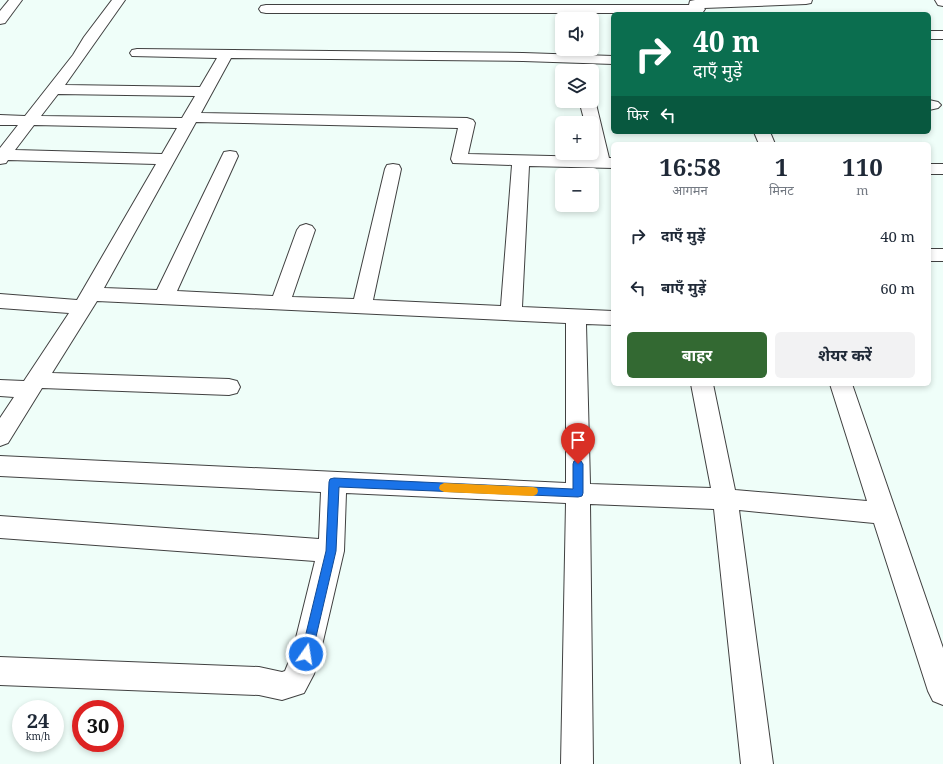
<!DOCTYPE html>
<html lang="hi">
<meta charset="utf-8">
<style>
:root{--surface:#fff;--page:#f2f2f3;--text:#1f2937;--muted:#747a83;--accent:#336932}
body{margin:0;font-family:"Noto Serif","Noto Sans Devanagari",serif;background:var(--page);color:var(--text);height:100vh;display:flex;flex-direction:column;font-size:15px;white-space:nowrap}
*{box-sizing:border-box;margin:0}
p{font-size:13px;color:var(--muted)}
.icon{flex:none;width:22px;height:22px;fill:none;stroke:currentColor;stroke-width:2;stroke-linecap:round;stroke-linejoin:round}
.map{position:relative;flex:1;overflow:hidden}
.side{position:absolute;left:611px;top:142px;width:320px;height:244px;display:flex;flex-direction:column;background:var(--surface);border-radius:6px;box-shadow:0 2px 6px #0003}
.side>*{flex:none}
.top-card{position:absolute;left:611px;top:12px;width:320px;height:122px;border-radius:6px;box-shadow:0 2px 6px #0003;background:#0b6e4f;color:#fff;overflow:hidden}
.tools{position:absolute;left:555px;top:12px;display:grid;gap:8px}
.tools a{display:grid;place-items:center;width:44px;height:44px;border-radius:6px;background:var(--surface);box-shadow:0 2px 6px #0003;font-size:20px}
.speed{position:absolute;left:12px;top:700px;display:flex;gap:8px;font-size:20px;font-weight:700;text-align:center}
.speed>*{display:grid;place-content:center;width:52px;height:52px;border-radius:50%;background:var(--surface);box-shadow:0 2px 6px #0003;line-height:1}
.speed small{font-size:10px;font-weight:400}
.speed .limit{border:6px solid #d22;background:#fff;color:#111}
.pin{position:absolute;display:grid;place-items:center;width:34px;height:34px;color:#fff;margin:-41px -17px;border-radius:50% 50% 50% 0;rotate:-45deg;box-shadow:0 0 4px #0007}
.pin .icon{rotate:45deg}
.me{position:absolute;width:44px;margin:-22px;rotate:13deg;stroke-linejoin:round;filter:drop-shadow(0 0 3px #0008)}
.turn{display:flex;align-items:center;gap:14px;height:84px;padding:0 16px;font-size:18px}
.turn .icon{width:52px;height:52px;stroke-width:2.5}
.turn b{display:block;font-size:28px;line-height:34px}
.then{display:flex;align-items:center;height:38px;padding:0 16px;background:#0003;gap:8px;font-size:15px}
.eta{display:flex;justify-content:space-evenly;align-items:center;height:68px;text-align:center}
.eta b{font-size:24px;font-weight:700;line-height:28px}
.primary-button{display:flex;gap:8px;margin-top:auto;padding:8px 16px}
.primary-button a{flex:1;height:46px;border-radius:6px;background:var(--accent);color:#fff;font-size:16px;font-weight:700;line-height:46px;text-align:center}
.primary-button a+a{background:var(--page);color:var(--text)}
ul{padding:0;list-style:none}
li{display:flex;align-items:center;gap:12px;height:52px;padding:0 16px}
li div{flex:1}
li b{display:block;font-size:15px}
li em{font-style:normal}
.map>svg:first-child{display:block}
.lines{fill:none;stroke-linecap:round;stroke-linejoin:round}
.minor-casing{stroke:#414141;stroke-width:2}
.minor{fill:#fff;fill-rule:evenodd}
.route{fill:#1a73e8;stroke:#114b97}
.slow{fill:#f59e0b}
</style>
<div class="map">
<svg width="943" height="764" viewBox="0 0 943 764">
<rect width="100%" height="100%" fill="#effef9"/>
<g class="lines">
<defs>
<g id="minor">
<path d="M 9,0 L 22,0 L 5,23 L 0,24 L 0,11 Z"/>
<path d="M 112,0 L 125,0 L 65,85 L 200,87 L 217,58 L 132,56 L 130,53 L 132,50 L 137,49 L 523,53 L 613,56 L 613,64 L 523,61 L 231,58 L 201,113 L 467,118 L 473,120 L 475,123 L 468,154 L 593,157 L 592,123 L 585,123 L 580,104 L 582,101 L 593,101 L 596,104 L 609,158 L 613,158 L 613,168 L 529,166 L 522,307 L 613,311 L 613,325 L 586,324 L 590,484 L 711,488 L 691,384 L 713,384 L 735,490 L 867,501 L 830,384 L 852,384 L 943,648 L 943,705 L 933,701 L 928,691 L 874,523 L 739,510 L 773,764 L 741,764 L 714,509 L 590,504 L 593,764 L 561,764 L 566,503 L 346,493 L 344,551 L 320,654 L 314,674 L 304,693 L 282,700 L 259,695 L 0,685 L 0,657 L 259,667 L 282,672 L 285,671 L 292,654 L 315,561 L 0,538 L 0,516 L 319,539 L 321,492 L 0,476 L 0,456 L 566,483 L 566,323 L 97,301 L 52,373 L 229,379 L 237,381 L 240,387 L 237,393 L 229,395 L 42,388 L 8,443 L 0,446 L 0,418 L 14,397 L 0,396 L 0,380 L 24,381 L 69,313 L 0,308 L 0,294 L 77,300 L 156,164 L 8,160 L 6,163 L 0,164 L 0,148 L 18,125 L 0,125 L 0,115 L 25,116 L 73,55 L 84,37 ZM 58,94 L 195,96 L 182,118 L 41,116 ZM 196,122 L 458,128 L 451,159 L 453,163 L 512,165 L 501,306 L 373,300 L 401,169 L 399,165 L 393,164 L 387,165 L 385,169 L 354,299 L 292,297 L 315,230 L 312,226 L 306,224 L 300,226 L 297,230 L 273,296 L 177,291 L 238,156 L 236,152 L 230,151 L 224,152 L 222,156 L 157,290 L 104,288 ZM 34,125 L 177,128 L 162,154 L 15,150 Z"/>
<path d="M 695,0 L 812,0 L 811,3 L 806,4 L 704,8 L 705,9 L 703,12 L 698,13 L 266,13 L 261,12 L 259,9 L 261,6 L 266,5 L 689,5 L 690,1 Z"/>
<path d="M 935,0 L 943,0 L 943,6 L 938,5 Z"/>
<rect x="929" y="31" width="14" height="8"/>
<path d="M 929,100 L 938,102 L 941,105 L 938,108 L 929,110 Z"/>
<path d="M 754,132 L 770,132 L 775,144 L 759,144 Z"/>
<rect x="929" y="164" width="14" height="10"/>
<rect x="929" y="249" width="14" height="12"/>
</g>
</defs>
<use href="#minor" class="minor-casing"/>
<use href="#minor" class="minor"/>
</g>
<path class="route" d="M 578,460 L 581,461 L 583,464 L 583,493 L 582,496 L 578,497 L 339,487 L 336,551 L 312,654 L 311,658 L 306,660 L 302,658 L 301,654 L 326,551 L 329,482 L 330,479 L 334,478 L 573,489 L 573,464 L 574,461 Z"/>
<path class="slow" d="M 444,483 L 533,487 L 537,488 L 538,491 L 537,494 L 533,496 L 444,492 L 440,490 L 439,488 L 440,485 Z"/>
</svg>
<div class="tools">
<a><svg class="icon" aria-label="sound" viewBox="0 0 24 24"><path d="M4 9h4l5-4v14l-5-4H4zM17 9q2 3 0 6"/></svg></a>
<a><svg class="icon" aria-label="layers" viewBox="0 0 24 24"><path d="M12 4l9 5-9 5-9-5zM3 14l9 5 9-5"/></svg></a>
<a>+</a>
<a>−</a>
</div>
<div class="speed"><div>24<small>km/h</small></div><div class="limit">30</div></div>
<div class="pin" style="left:578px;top:464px;background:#d93025"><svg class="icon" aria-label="arrive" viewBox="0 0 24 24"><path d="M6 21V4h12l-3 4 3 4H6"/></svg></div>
<svg class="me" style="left:306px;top:654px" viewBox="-20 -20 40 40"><circle r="17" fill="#1a73e8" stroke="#fff" stroke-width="3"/><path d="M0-11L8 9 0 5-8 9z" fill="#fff"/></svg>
<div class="top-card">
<div class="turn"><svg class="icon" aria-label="right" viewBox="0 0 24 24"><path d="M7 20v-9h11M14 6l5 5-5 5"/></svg><div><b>40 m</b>दाएँ मुड़ें</div></div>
<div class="then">फिर<svg class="icon" aria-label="left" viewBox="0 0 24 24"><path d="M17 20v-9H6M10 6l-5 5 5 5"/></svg></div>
</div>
<section class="side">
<div class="eta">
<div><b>16:58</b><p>आगमन</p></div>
<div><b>1</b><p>मिनट</p></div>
<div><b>110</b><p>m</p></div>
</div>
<ul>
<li><svg class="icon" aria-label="right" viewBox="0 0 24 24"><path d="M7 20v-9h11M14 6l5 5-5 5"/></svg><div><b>दाएँ मुड़ें</b></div><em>40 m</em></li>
<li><svg class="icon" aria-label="left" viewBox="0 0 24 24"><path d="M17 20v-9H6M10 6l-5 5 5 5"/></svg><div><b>बाएँ मुड़ें</b></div><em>60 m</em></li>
</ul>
<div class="primary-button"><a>बाहर</a><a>शेयर करें</a></div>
</section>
</div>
